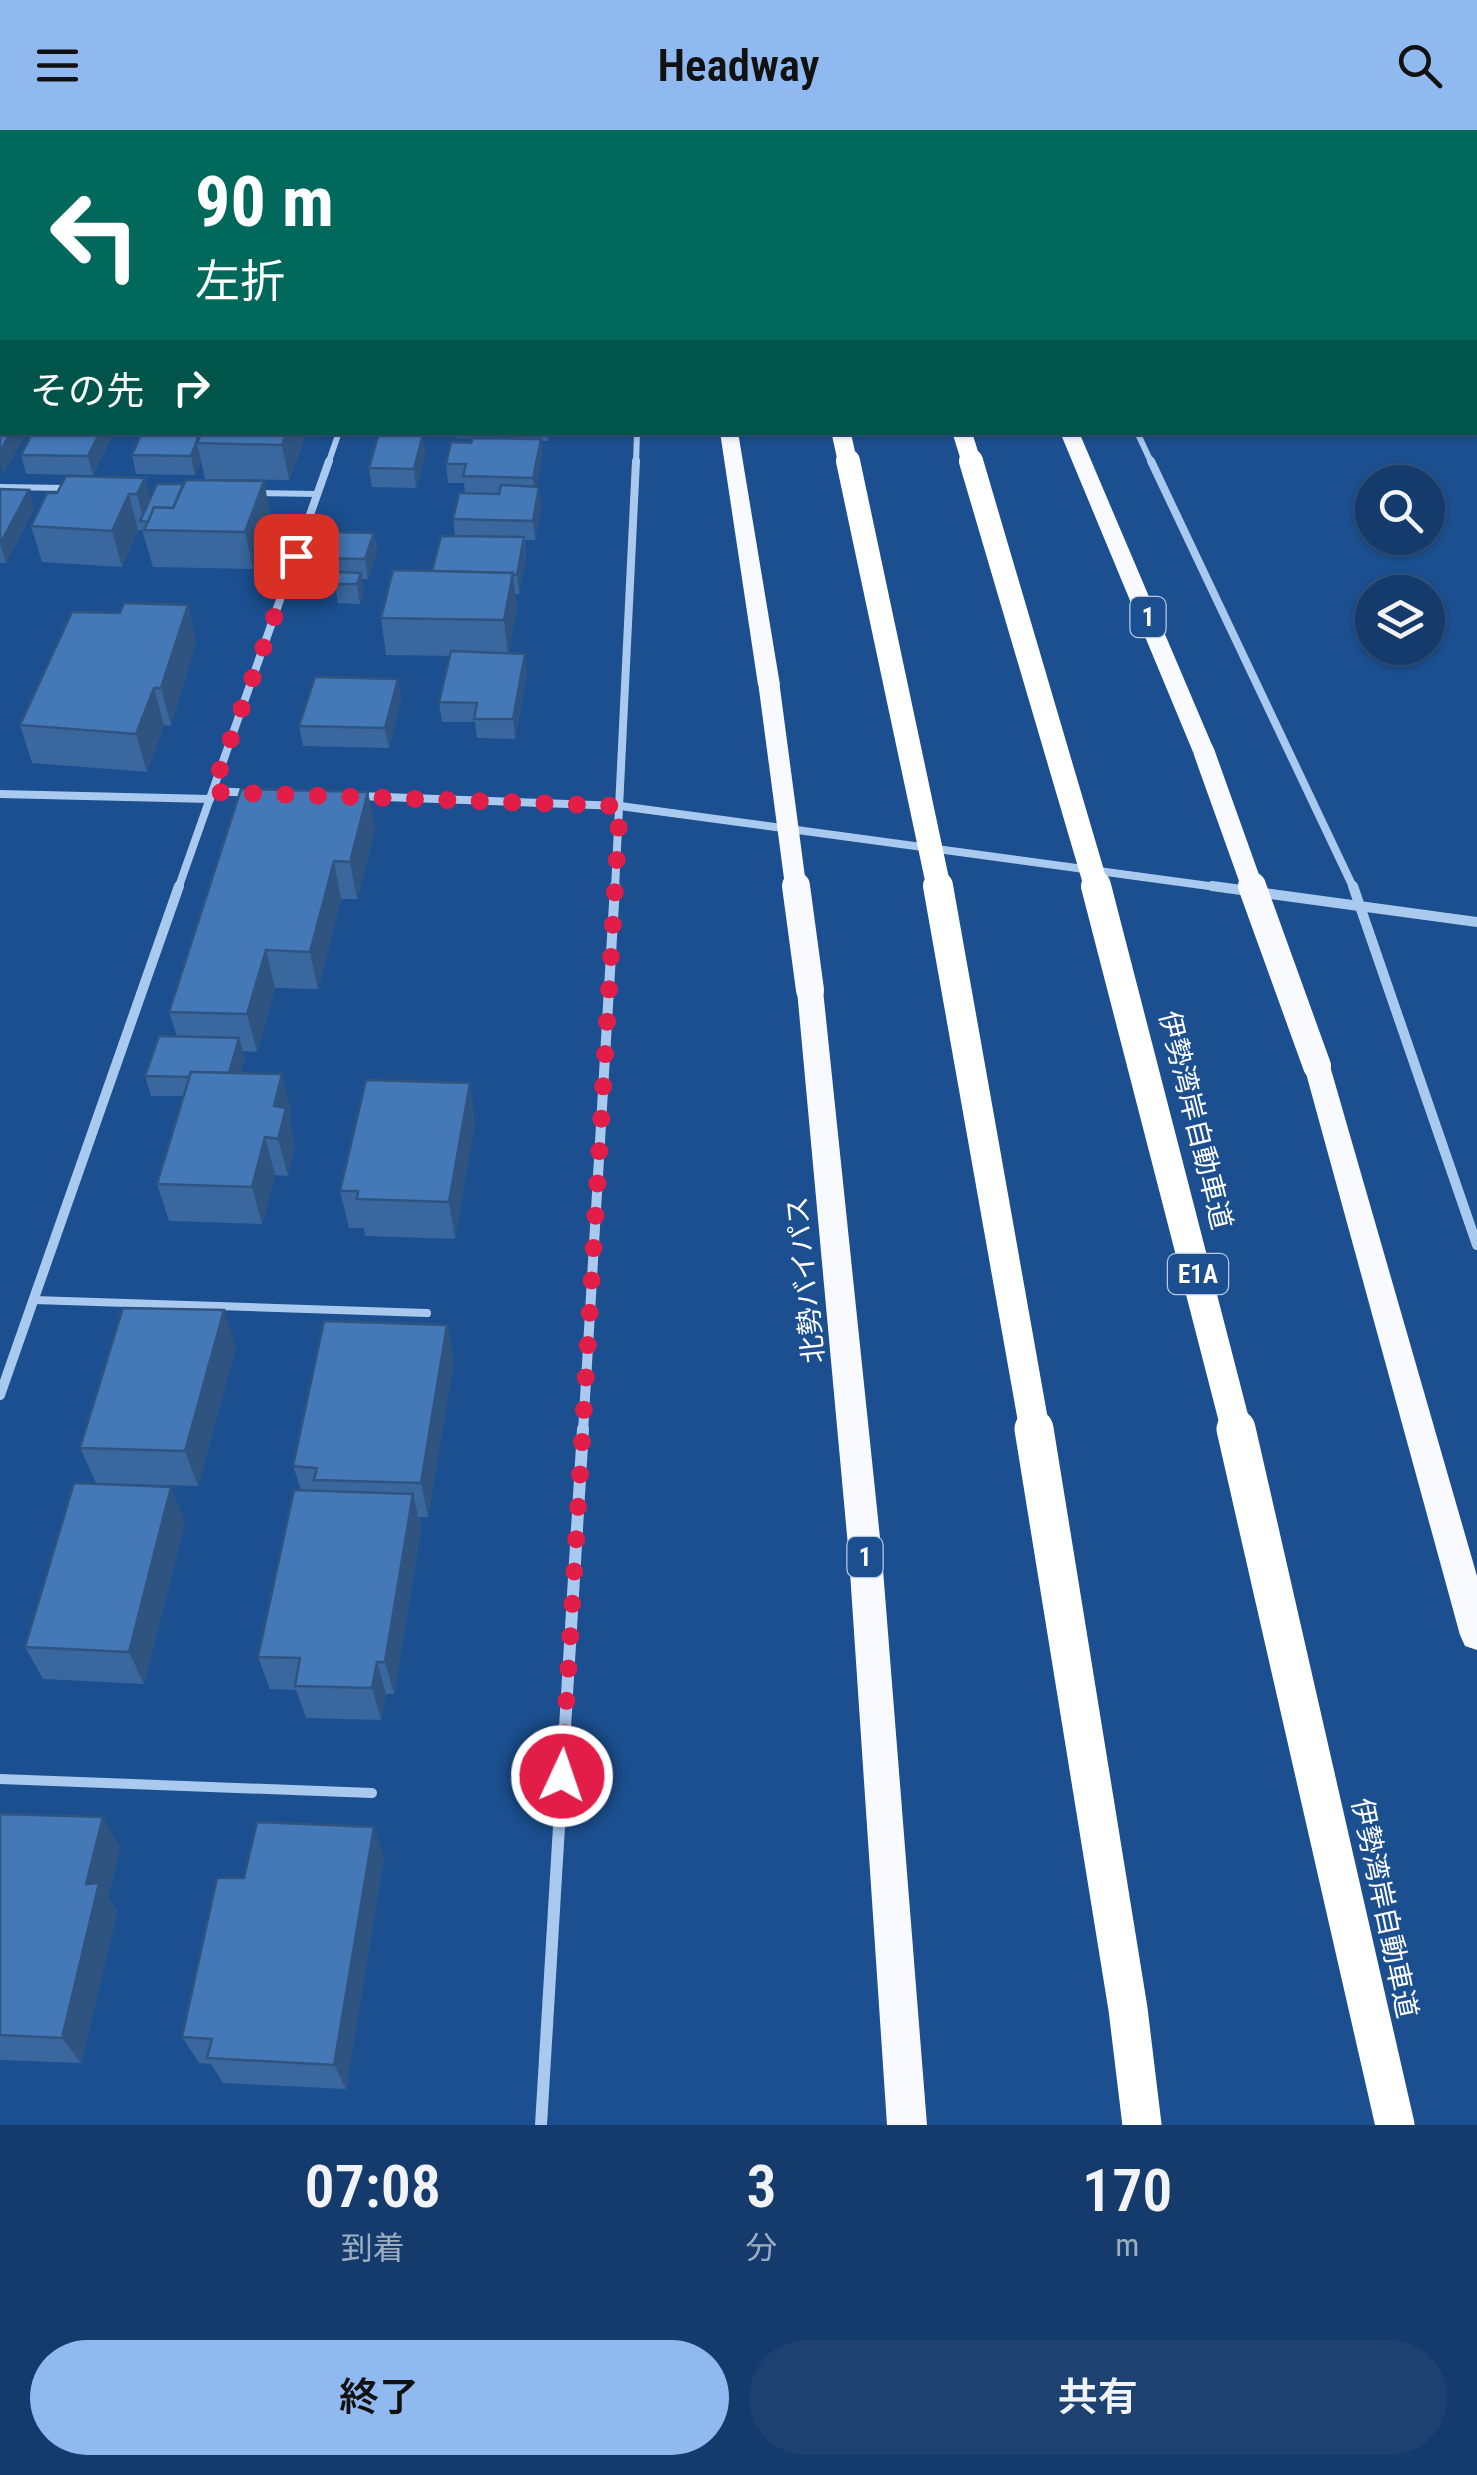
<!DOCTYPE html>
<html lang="ja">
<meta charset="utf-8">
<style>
:root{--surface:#143b6b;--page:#1d4271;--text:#f1f3f6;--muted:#9dadc1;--line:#33557e;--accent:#90b9f0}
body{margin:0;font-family:"Roboto Condensed","Noto Sans JP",sans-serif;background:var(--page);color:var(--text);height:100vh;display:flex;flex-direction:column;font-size:38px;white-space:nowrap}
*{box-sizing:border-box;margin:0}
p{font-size:32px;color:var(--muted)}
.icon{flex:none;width:55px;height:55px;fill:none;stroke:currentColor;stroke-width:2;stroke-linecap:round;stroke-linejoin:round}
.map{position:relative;height:1995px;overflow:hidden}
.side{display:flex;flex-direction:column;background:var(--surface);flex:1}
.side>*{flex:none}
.hud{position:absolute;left:0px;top:0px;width:1478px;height:305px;box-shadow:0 2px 8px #0004,0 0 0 2px var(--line);background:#00695c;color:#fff;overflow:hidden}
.tools{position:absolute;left:1355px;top:335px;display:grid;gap:20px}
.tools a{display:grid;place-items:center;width:90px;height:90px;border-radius:50%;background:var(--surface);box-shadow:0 2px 8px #0004,0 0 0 2px var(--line);font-size:50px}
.pin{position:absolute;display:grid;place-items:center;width:85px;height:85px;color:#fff;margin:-42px;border-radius:20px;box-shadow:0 5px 15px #0006}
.me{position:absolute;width:110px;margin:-55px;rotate:3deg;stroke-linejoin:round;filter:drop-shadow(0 0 8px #0008)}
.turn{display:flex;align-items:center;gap:35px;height:210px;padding:0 30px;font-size:45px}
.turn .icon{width:130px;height:130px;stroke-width:2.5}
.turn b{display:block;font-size:70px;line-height:85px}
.then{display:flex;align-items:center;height:95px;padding:0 30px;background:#0003;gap:20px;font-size:38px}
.eta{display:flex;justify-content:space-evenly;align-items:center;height:170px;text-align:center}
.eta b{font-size:60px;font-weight:600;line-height:70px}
.primary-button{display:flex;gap:20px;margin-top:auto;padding:20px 30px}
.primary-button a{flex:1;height:115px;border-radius:60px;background:var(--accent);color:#111;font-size:40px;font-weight:600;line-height:115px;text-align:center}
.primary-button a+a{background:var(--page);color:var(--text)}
header{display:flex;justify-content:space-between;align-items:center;height:130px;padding:0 30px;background:var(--accent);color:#111;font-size:45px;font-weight:600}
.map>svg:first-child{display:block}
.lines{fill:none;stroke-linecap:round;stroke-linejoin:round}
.stream{stroke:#9cc4f0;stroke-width:25}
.service-far2{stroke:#a9c9ee;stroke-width:6}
.service-far1{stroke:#a9c9ee;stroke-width:8}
.service{stroke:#a9c9ee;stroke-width:10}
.minor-far3{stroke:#a9c9ee;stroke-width:6}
.minor-far2{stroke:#a9c9ee;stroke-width:8}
.minor-far1{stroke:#a9c9ee;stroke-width:10}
.minor{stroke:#a9c9ee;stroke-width:12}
.trunk{fill:#f8faff;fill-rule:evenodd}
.motorway{fill:#fff;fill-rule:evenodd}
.trunk-bridge-far1{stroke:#f8faff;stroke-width:21}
.trunk-bridge{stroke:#f8faff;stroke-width:28}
.motorway-bridge-far3{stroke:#fff;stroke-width:19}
.motorway-bridge-far2{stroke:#fff;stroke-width:24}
.motorway-bridge-far1{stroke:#fff;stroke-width:30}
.motorway-bridge{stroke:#fff;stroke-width:39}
.wall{fill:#3a679d}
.shaded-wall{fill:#305480}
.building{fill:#4478b7;stroke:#305480;stroke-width:2.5}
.route{stroke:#e11d48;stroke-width:18;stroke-dasharray:0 32.4}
.labels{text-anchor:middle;stroke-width:8;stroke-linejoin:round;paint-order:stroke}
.shield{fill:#1b4f8f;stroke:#bbcadd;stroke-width:2.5}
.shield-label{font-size:25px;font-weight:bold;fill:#fff}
.street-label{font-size:28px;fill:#fff;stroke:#1b4f8f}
</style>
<header><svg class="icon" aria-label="menu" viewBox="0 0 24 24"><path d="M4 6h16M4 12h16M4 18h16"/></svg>Headway<svg class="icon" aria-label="search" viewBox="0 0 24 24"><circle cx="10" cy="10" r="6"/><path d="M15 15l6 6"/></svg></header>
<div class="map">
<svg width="1477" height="1995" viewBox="0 0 1477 1995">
<rect width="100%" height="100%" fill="#1b4f8f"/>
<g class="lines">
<g class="stream">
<path d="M 50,2 L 52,0"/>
<path d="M 0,77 L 2,74"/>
</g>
<g class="service-far2">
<path d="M 0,357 L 67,358"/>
<path d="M 256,363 L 317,364"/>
</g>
<path class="service-far1" d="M 34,1170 L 427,1183"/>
<path class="service" d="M 0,1649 L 372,1663"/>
<g class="minor-far3">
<path d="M 147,0 L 153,2"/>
<path d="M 1137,302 L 1152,334"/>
<path d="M 328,334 L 339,302"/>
<path d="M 636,334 L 637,302"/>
</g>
<g class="minor-far2">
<path d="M 1151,331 L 1354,759"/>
<path d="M 213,661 L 252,663"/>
<path d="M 0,664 L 210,669"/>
<path d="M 359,666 L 620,676 L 1231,759"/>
<path d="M 178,759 L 329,331"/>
<path d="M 615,759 L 636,331"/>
</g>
<g class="minor-far1">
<path d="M 1212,756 L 1477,792"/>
<path d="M 1353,756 L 1477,1115"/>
<path d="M 0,1265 L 179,756"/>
<path d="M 583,1302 L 615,756"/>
</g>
<path class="minor" d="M 541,1995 L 583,1299"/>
<g class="trunk">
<path d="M 647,0 L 661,0 L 663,2 L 648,2 Z"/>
<path d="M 866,0 L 883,0 L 885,2 L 867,2 Z"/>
<path d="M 720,302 L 738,302 L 780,555 L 769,562 L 758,555 Z"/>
<path d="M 1060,302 L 1079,302 L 1215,622 L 1212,627 L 1204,629 L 1193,622 Z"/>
<path d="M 810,851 L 823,860 L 882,1427 L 927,1995 L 887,1995 L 849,1427 L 797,860 Z"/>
<path d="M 1317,926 L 1330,936 L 1477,1446 L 1477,1520 L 1465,1516 L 1460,1505 L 1304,936 Z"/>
</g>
<g class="motorway">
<path d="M 735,0 L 751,0 L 752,2 L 736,2 Z"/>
<path d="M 831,0 L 848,0 L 849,2 L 833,2 Z"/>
</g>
<g class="trunk-bridge-far1">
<path d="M 769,555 L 796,759"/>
<path d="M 1204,622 L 1253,759"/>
</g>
<g class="trunk-bridge">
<path d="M 796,756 L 810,860"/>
<path d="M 1252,756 L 1317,936"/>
</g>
<g class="motorway-bridge-far3">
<path d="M 841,302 L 848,334"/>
<path d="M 962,302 L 972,334"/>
</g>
<g class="motorway-bridge-far2">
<path d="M 848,331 L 939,759"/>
<path d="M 971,331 L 1097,759"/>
</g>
<g class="motorway-bridge-far1">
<path d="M 938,756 L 1035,1302"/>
<path d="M 1096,756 L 1237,1302"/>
</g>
<g class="motorway-bridge">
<path d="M 1034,1299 L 1128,1879 L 1142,1995"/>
<path d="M 1236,1299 L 1395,1995"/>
</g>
</g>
<g class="wall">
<path d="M 1339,0 L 1477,0 L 1477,305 L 1449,302 L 1475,302 L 1475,2 L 1339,2 Z"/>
<path d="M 2,99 L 2,242 L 0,242 L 0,103 Z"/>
<path d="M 33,302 L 113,302 L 113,304 L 93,345 L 26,344 L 21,325 Z"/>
<path d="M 142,302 L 307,302 L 289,350 L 205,349 L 201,331 L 195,345 L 136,344 L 132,325 Z"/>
<path d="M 456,302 L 488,302 L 487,308 L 513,308 L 512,302 L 550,302 L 548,311 L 541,311 L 542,328 L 536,357 L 541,376 L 535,410 L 525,410 L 526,427 L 519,464 L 515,464 L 517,479 L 508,523 L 527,543 L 515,609 L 477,608 L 475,592 L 442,592 L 439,572 L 450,526 L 386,525 L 381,488 L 432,441 L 455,406 L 453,389 L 465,363 L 464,353 L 448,353 L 446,334 L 471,313 L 472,308 L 456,308 Z"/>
<path d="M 426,323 L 416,358 L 372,357 L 369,338 Z"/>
<path d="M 145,348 L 150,369 L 271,387 L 253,439 L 153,437 L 142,400 L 138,400 L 122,437 L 42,432 L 31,396 L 57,363 Z"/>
<path d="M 0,359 L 29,360 L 34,379 L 6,433 L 0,433 Z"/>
<path d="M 374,403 L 377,422 L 368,449 L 362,449 L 364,462 L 360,474 L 338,473 L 335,454 L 337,448 L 316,448 L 312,428 Z"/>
<path d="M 188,475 L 196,512 L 171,596 L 164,595 L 147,642 L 32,633 L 20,595 L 120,483 Z"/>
<path d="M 398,549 L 401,569 L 389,618 L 303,616 L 299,596 Z"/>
<path d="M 368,662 L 375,700 L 357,769 L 341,769 L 318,859 L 275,858 L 257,922 L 243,921 L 245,928 L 240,943 L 291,981 L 289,990 L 295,1015 L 288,1046 L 275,1045 L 262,1094 L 169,1091 L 157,1054 L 183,966 L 151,966 L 145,946 L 177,906 L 169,882 Z"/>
<path d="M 475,991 L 455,1109 L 365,1106 L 364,1098 L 349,1098 L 340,1061 Z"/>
<path d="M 447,1195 L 454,1231 L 428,1387 L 419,1387 L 421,1399 L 394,1564 L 386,1564 L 381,1590 L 306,1588 L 296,1560 L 270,1559 L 258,1527 L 301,1360 L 293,1336 Z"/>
<path d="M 236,1216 L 198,1356 L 96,1353 L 80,1318 Z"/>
<path d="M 185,1392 L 144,1554 L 43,1549 L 25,1517 Z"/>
<path d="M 0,1684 L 120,1717 L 108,1767 L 117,1782 L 81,1933 L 0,1930 Z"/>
<path d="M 384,1727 L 346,1959 L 223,1953 L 211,1934 L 199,1933 L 182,1907 L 244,1748 Z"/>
</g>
<g class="shaded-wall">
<path d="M 0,50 L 2,59 L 2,70 L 0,74 Z"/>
<path d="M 11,302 L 27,302 L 3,345 L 0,334 L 0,322 Z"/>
<path d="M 100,302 L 113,304 L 93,345 L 88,326 Z"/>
<path d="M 287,302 L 307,302 L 289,350 L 282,315 Z"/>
<path d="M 423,304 L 426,323 L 416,358 L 414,339 Z"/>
<path d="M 541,309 L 542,328 L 534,367 L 533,348 Z"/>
<path d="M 197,313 L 201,331 L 195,345 L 191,326 Z"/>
<path d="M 145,348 L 154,383 L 144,392 L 137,364 Z"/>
<path d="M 264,351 L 271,387 L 253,439 L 245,402 Z"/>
<path d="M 539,357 L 541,376 L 535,410 L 533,391 Z"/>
<path d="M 29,360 L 34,379 L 6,433 L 0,414 Z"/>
<path d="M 129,364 L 138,400 L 122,437 L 112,401 Z"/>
<path d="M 374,403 L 377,422 L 368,449 L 365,429 Z"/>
<path d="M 524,407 L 526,427 L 519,464 L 517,445 Z"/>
<path d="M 361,443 L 364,462 L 360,474 L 357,454 Z"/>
<path d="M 513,443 L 517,479 L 508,527 L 504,490 Z"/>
<path d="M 188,475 L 196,512 L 171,596 L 161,558 Z"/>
<path d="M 525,524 L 527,543 L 515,609 L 513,589 Z"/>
<path d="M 398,549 L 401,569 L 389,618 L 385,598 Z"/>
<path d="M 154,558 L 164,595 L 147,642 L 136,604 Z"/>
<path d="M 368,662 L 375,700 L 357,769 L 350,732 Z"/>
<path d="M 334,731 L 341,769 L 318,859 L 310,822 Z"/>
<path d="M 266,820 L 275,858 L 257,922 L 247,884 Z"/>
<path d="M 239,908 L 245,928 L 234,968 L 228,948 Z"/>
<path d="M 282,944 L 291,981 L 289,990 L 295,1015 L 288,1046 L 278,1009 L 274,976 Z"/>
<path d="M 470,953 L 475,991 L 455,1109 L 449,1072 Z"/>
<path d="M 265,1007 L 275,1045 L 262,1094 L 252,1057 Z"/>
<path d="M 224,1180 L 236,1216 L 198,1356 L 185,1321 Z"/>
<path d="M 447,1195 L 454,1231 L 428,1387 L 421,1353 Z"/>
<path d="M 171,1357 L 185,1392 L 144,1554 L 129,1522 Z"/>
<path d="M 413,1364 L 421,1399 L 394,1564 L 385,1532 Z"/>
<path d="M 377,1532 L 386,1564 L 381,1590 L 372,1558 Z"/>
<path d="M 103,1687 L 120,1717 L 108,1767 L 117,1782 L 81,1933 L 62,1908 L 86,1754 Z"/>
<path d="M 374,1697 L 384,1727 L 346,1959 L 334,1935 Z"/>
</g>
<g class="building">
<path d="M 75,0 L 134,0 L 132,2 L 73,2 Z"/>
<path d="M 1354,0 L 1477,0 L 1477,246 L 1475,246 L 1475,2 L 1354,2 Z"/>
<rect x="0" y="103" width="2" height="40"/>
<rect x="0" y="165" width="2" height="42"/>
<path d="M 0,270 L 2,270 L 2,302 L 11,302 L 0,322 Z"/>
<path d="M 33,302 L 100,302 L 88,326 L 21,325 Z"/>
<path d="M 142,302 L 200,302 L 191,326 L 132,325 Z"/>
<path d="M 202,302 L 287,302 L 282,315 L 197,313 Z"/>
<path d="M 379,303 L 423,304 L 414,339 L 369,338 Z"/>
<path d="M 473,308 L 541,309 L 533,348 L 463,346 L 466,334 L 446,334 L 451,312 L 471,313 Z"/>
<path d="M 66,346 L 145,348 L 137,364 L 129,364 L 112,401 L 31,396 L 47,363 L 57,363 Z"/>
<path d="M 186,350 L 264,351 L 245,402 L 144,400 L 154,377 L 173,378 Z"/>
<path d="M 157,354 L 183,354 L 173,378 L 154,377 L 148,392 L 140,391 Z"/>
<path d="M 501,355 L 539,357 L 533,391 L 453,389 L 459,363 L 499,364 Z"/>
<path d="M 0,359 L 29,360 L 0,414 Z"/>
<path d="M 321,402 L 374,403 L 365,429 L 312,428 Z"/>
<path d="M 441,406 L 524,407 L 517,445 L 513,445 L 513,443 L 432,441 Z"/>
<path d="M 393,440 L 513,443 L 504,490 L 381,488 Z"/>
<path d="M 338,442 L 361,443 L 357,454 L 335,454 Z"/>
<path d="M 124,473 L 188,475 L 161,558 L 154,558 L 136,604 L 20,595 L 72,482 L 120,483 Z"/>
<path d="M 451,521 L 525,524 L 513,589 L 474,589 L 477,573 L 439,572 Z"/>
<path d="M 315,547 L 398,549 L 385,598 L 299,596 Z"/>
<path d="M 241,659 L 368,662 L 350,732 L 334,731 L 310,822 L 266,820 L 247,884 L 169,882 Z"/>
<path d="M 159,906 L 239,908 L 229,943 L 191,942 L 189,947 L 145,946 Z"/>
<path d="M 191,942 L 282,944 L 274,976 L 286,978 L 278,1009 L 265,1007 L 252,1057 L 157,1054 Z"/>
<path d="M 366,950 L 470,953 L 449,1072 L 357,1069 L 358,1061 L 340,1061 Z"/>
<path d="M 123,1178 L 224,1180 L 185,1321 L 80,1318 Z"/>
<path d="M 324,1191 L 447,1195 L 421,1353 L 314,1350 L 317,1338 L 293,1336 Z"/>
<path d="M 74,1353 L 171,1357 L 129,1522 L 25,1517 Z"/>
<path d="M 294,1360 L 413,1364 L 385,1532 L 377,1532 L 372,1558 L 295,1556 L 300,1528 L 258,1527 Z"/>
<path d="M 0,1684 L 103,1687 L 86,1754 L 99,1753 L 62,1908 L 0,1905 Z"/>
<path d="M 257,1692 L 374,1697 L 334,1935 L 207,1928 L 212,1909 L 182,1907 L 217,1748 L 244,1748 Z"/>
</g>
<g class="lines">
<path class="route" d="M 296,426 L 212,662 L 620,676 L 562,1646"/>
</g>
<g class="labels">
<g class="shield">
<rect x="1130.5" y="467" width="35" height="40" rx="8"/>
<rect x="1168" y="1124" width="60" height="40" rx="8"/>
<rect x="847.5" y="1407" width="35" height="40" rx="8"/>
</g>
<g class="shield-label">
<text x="1148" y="496">1</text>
<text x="1198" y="1153">E1A</text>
<text x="865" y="1436">1</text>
</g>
<g class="street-label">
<text transform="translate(1196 990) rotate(76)" y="10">伊勢湾岸自動車道</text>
<text transform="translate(805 1150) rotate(-96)" y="10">北勢バイパス</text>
<text transform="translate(1385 1778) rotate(78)" y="10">伊勢湾岸自動車道</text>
</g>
</g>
</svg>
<div class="tools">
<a><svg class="icon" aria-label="search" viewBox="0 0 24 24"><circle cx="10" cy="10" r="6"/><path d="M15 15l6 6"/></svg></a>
<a><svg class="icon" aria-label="layers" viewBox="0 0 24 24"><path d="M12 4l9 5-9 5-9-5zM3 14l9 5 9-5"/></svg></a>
</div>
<div class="pin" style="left:296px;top:426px;background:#d93025"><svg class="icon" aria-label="arrive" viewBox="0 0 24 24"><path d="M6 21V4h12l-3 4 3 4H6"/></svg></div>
<svg class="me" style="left:562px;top:1646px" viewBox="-20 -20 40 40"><circle r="17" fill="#e11d48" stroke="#fff" stroke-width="3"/><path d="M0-11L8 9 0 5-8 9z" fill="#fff"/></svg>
<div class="hud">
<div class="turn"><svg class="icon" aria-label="left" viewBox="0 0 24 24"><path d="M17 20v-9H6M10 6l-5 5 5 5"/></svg><div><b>90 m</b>左折</div></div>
<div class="then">その先<svg class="icon" aria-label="right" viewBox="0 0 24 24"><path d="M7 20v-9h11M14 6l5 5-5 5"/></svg></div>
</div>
</div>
<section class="side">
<div class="eta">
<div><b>07:08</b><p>到着</p></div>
<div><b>3</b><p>分</p></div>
<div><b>170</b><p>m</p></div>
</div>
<div class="primary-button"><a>終了</a><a>共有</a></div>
</section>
